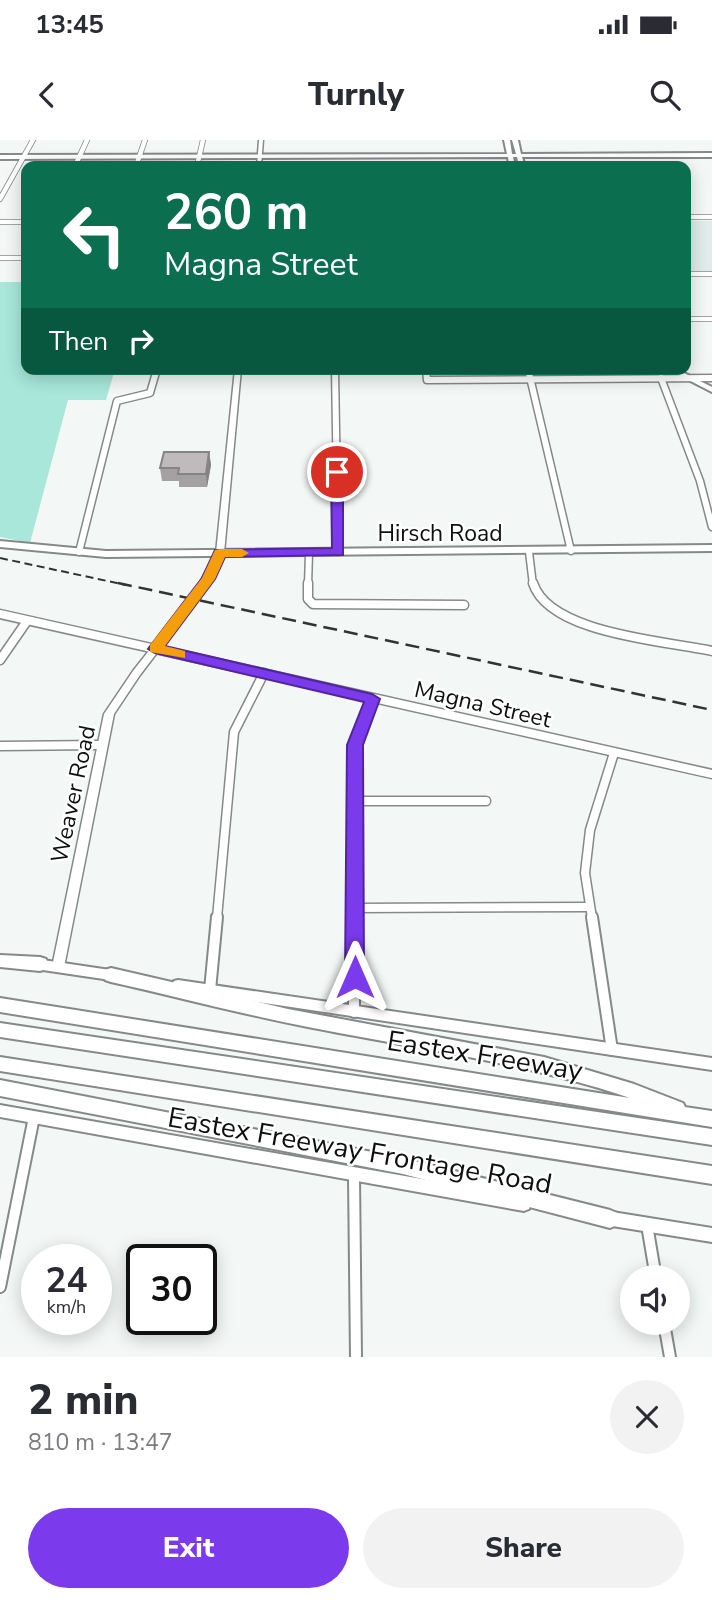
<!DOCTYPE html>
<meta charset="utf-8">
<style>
:root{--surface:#fff;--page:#f2f2f3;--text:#2b2b33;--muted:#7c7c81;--accent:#7c3aed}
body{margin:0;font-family:"Nunito Sans",sans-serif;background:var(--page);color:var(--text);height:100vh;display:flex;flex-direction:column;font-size:26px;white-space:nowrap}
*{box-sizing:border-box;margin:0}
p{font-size:23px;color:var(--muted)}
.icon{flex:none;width:38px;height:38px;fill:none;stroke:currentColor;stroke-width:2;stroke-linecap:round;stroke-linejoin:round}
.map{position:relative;height:1217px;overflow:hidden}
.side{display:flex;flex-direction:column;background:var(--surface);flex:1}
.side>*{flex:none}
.top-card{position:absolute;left:21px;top:21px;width:670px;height:214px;border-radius:14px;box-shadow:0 4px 18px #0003;background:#0b6e4f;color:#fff;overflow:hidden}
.fabs{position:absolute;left:620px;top:1125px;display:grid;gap:14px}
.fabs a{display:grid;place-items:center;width:70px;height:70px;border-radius:50%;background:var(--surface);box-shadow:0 4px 18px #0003;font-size:35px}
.speed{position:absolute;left:21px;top:1104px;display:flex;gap:14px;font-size:35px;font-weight:700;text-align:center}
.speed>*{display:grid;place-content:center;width:91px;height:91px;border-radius:50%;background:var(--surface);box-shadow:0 4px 18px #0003;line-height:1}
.speed small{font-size:18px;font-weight:400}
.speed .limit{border:4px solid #111;border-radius:10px;background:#fff;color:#111}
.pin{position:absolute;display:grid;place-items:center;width:60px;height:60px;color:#fff;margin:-30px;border:4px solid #fff;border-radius:50%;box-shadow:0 2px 7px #0007}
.me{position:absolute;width:77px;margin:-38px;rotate:0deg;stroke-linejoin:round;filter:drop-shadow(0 0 5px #0008)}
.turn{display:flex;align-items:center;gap:24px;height:147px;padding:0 28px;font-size:32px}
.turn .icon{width:91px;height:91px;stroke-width:2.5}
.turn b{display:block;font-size:49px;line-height:60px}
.then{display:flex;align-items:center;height:66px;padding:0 28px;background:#0003;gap:14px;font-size:26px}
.round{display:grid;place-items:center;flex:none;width:74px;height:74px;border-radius:37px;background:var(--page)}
.summary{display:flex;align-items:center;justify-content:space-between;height:119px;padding:0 28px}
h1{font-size:42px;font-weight:800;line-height:52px}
.cta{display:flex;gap:14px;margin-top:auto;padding:14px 28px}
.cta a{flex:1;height:80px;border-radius:42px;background:var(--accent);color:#fff;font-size:28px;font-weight:800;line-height:80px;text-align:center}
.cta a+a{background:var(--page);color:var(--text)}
.status{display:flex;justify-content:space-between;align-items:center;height:49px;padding:0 35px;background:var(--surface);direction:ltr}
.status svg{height:19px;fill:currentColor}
header{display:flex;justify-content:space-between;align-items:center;height:91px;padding:0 28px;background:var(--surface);font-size:32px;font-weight:800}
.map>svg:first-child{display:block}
.built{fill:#dfecea}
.green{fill:#a8e7da}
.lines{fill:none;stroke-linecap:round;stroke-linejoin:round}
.minor-far3-casing{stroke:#868989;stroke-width:6}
.minor-far2-casing{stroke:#868989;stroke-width:9}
.minor-far1-casing{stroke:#868989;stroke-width:11}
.minor-casing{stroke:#868989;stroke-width:14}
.tertiary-casing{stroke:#868989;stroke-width:3}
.secondary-casing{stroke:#868989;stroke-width:4}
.motorway-casing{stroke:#868989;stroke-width:4}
.minor-far3{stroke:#fff;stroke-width:4.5}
.minor-far2{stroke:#fff;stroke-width:6}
.minor-far1{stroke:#fff;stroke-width:8}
.minor{stroke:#fff;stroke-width:10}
.tertiary{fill:#fff;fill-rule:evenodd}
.secondary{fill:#fff;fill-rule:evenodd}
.motorway{fill:#fff;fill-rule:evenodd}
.rail-far1{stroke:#323433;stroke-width:2;stroke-dasharray:8 4.5;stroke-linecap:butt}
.rail{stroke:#323433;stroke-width:2.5;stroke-dasharray:14 7;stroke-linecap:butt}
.wall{fill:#a4a1a2}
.shaded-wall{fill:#868384}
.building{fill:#bfbbbc;stroke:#868384;stroke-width:2}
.route{fill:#7c3aed;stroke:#51269a;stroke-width:2}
.slow{fill:#f59e0b}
.labels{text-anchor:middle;stroke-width:5;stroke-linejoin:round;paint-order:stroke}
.street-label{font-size:23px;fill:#0e100f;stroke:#fff}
.near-street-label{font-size:28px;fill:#0e100f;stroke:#fff}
</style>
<div class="status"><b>13:45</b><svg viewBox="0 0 49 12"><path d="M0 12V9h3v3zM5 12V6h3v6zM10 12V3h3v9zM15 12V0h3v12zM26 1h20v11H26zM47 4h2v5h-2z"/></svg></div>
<header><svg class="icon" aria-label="back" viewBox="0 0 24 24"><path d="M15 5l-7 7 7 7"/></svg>Turnly<svg class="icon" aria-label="search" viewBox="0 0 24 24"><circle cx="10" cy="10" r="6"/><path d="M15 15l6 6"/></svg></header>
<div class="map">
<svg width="712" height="1217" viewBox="0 0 712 1217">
<rect width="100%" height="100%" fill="#f3f7f6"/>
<rect class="built" x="686" y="81" width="26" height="50"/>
<path class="green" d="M 0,142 L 26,142 L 26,229 L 115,229 L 106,260 L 68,260 L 30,403 L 0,397 Z"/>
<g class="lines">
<defs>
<g id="minor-far3">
<path d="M 75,26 L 87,0"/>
<path d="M 136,26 L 145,0"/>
<path d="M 197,26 L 203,0"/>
<path d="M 0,59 L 33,0"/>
<path d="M 686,77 L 712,77"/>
<path d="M 0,82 L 26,82"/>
<path d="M 0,118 L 26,118"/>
<path d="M 686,134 L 712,134"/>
<path d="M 686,179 L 712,179"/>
</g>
<g id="minor-far2">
<path d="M 335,229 L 338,412"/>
<path d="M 426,229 L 427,240 L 712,238"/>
<path d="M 528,229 L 571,411"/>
<path d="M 661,238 L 700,341 L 712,387"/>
<path d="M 79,412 L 117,261 L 150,253 L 157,229"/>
<path d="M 529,412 L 533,445"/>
<path d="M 308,445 L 309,413"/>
</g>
<g id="minor-far1">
<path d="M 308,443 L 308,459 L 313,464 L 464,465"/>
<path d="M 533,443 C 549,494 667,501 712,511"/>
<path d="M 0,474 L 712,634"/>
<path d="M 0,520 L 27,481"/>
<path d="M 0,606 L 101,605"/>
<path d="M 353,661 L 486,661"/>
<path d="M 354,768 L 589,767"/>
<path d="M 217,778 L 234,592 L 264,533"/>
<path d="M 354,778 L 355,605 L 372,559"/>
<path d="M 592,778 L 585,733 L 590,690 L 614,613"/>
</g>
<g id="minor">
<path d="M 592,777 L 612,910"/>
<path d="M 210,850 L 217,777"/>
<path d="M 354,872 L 354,777"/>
<path d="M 354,1036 L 356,1217"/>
<path d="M 647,1085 L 656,1138"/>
<path d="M 0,1147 L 34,977"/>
<path d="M 664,1183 L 670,1217"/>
</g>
<g id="tertiary">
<path d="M 259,0 L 263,0 L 261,26 L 257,26 Z"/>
<path d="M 235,229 L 241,229 L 224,413 L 213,435 L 201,455 L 140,535 L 114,574 L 64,827 L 62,830 L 58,831 L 54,830 L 52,827 L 104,574 L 133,531 L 193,455 L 216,413 Z"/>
</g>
<g id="secondary">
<path d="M 504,0 L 510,0 L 512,14 L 516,14 L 512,0 L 518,0 L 521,14 L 712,13 L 712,17 L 522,17 L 525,26 L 519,26 L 517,17 L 513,17 L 515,26 L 509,26 L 508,17 L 0,19 L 0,15 L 507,14 Z"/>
<path d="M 667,229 L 676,229 L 712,247 L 712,252 Z"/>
<path d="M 0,401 L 106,411 L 712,405 L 712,411 L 106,417 L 0,407 Z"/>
<path d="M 36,819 L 117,831 L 121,832 L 123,836 L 121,840 L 117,841 L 36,829 L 32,827 L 30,824 L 32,821 Z"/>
<path d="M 178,840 L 712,918 L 712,930 L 178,850 L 174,849 L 172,845 L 174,841 Z"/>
<path d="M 0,965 L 524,1057 L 529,1059 L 531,1064 L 529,1069 L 524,1071 L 0,977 Z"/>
<path d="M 606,1071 L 712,1088 L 712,1102 L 606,1085 L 601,1083 L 599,1078 L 601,1073 Z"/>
</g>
<g id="motorway">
<path d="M 0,815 L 40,817 L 46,819 L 48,824 L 46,829 L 40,831 L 0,827 Z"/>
<path d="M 111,828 L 288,869 L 544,917 L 634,944 L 683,963 L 685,967 L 712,971 L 712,987 L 0,872 L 0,858 L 630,958 C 527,923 420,909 313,888 C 245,875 178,857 111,842 L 105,840 L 103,835 L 105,830 Z"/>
<path d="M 0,883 L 712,989 L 712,1005 L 0,897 Z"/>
<path d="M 0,917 L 712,1026 L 712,1044 L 0,931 Z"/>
<path d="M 0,940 L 403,1018 L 610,1070 L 617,1073 L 620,1079 L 617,1085 L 610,1088 L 403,1034 L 0,956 Z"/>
</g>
</defs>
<use href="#minor-far3" class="minor-far3-casing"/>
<use href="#minor-far2" class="minor-far2-casing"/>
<use href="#minor-far1" class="minor-far1-casing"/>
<use href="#minor" class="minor-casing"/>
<use href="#tertiary" class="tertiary-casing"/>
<use href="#secondary" class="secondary-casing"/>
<use href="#motorway" class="motorway-casing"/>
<use href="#minor-far3" class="minor-far3"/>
<use href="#minor-far2" class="minor-far2"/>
<use href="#minor-far1" class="minor-far1"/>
<use href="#minor" class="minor"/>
<use href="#tertiary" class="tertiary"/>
<use href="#secondary" class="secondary"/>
<use href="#motorway" class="motorway"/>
<path class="rail-far1" d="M 0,418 L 126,445"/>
<path class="rail" d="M 118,443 L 712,570"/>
</g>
<path class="wall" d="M 209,312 L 211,325 L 207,347 L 179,347 L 179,341 L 162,341 L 160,328 Z"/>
<path class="shaded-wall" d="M 209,312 L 211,325 L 207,347 L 206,334 Z"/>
<path class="building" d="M 164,312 L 209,312 L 206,334 L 178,334 L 179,328 L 160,328 Z"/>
<path class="route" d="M 337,328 L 343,332 L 343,415 L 225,417 L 215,439 L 165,506 L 372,554 L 380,559 L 363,605 L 364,837 L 355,845 L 345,837 L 347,605 L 364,562 L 155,513 L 148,509 L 202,438 L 215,410 L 332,408 L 331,332 Z"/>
<path class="slow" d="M 220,409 L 242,409 L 249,413 L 242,417 L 225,417 L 215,439 L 165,506 L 185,511 L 185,518 L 150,512 L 150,505 L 202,438 L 215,410 Z"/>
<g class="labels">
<g class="street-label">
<text x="440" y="401">Hirsch Road</text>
<text transform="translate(483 564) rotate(13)" y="8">Magna Street</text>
<text transform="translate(73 654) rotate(-78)" y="8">Weaver Road</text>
</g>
<g class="near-street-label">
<text transform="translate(485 915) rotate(9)" y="10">Eastex Freeway</text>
<text transform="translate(360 1010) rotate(10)" y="10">Eastex Freeway Frontage Road</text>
</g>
</g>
</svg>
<div class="fabs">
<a><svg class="icon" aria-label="sound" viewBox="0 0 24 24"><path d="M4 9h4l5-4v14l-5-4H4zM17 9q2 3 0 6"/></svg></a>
</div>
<div class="speed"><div>24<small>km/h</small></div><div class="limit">30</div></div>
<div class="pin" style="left:337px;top:332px;background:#d93025"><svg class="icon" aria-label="arrive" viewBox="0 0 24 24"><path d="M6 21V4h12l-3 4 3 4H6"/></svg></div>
<svg class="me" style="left:355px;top:837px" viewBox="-20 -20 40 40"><path d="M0-17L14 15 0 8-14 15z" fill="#7c3aed" stroke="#fff" stroke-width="4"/></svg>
<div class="top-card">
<div class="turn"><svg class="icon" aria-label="left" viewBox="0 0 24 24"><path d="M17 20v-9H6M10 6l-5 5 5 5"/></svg><div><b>260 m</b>Magna Street</div></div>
<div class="then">Then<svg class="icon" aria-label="right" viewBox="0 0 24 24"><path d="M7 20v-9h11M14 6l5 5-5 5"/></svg></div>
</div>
</div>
<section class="side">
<div class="summary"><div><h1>2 min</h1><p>810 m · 13:47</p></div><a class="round"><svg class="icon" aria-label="close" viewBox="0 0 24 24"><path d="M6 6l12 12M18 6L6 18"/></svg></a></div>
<div class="cta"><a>Exit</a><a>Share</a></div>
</section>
